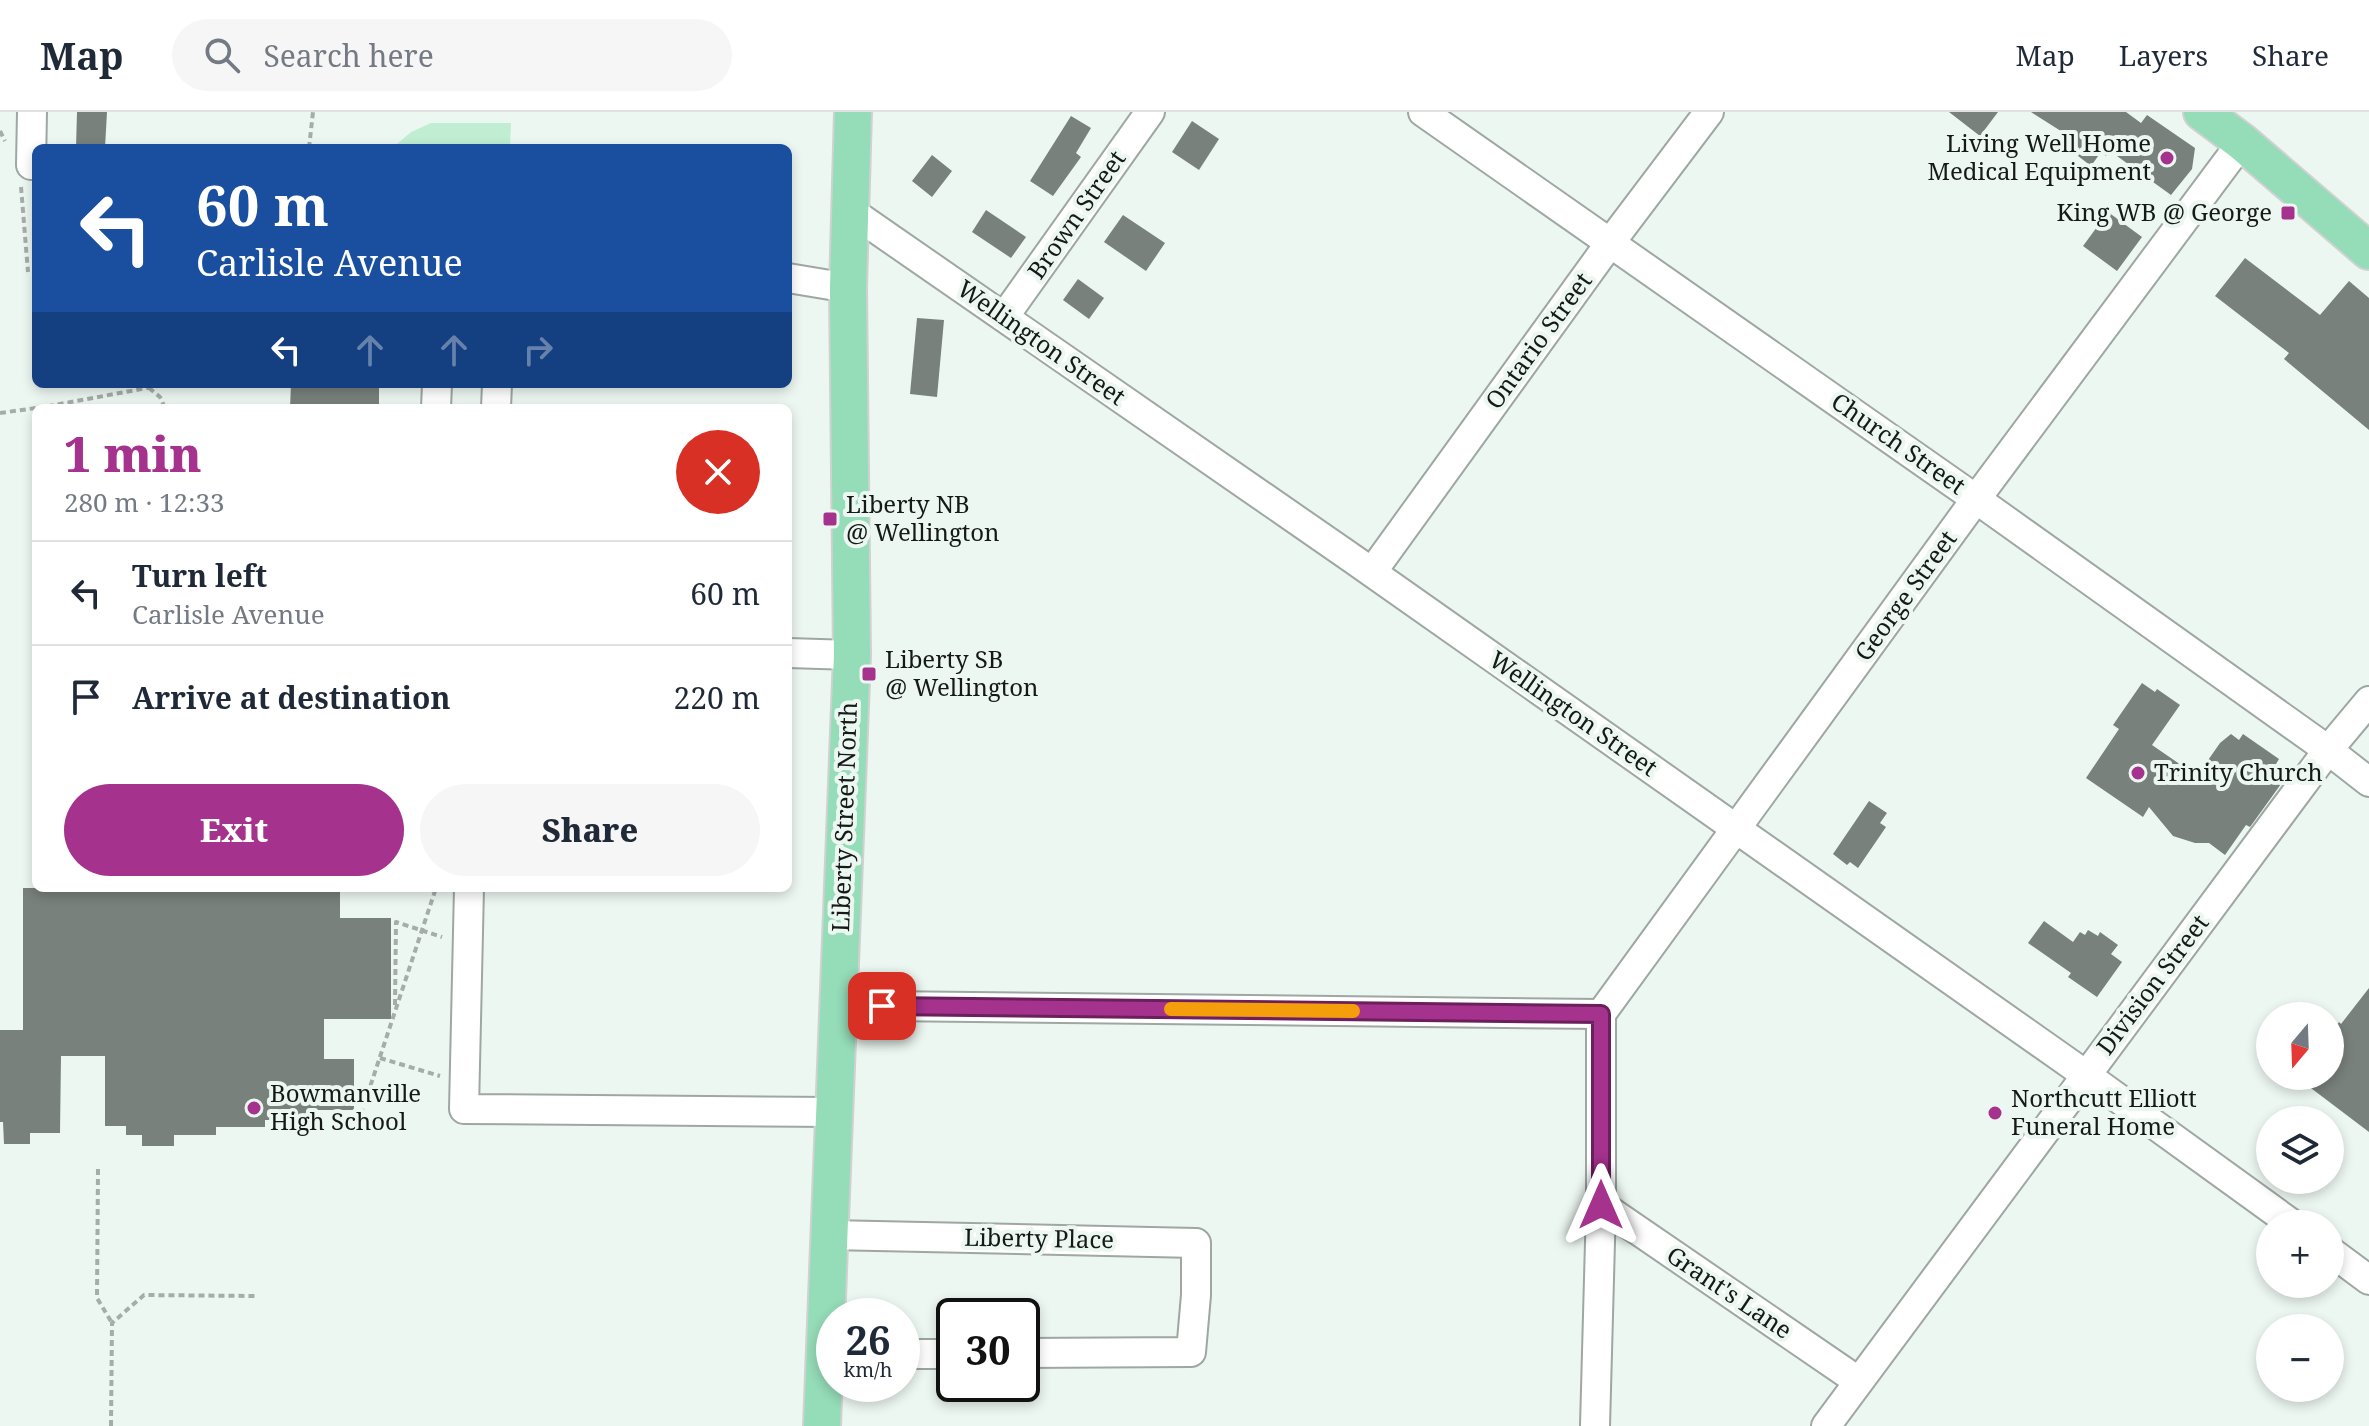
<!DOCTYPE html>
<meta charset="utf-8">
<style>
:root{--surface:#fff;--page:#f6f6f7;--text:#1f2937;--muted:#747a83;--line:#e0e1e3;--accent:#a5328d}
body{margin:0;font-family:"Noto Serif",serif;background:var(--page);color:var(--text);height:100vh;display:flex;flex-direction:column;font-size:30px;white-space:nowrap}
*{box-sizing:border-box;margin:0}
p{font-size:26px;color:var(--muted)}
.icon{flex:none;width:44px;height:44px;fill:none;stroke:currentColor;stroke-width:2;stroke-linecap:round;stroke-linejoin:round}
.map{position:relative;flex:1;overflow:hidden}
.details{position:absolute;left:32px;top:292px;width:760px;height:488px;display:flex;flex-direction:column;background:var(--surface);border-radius:12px;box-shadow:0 4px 12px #0003}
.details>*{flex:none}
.guide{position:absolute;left:32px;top:32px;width:760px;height:244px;border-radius:12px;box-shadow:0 4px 12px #0003;background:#1a4fa0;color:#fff;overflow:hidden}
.needle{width:52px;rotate:199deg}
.fabs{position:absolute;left:2256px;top:890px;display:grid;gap:16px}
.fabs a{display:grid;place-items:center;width:88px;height:88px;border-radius:50%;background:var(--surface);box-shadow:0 4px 12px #0003;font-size:40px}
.speed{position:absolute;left:816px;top:1186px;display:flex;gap:16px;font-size:40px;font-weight:700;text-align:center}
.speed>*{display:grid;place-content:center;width:104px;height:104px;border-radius:50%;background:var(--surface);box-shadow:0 4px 12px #0003;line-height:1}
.speed small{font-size:20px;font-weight:400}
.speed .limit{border:4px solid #111;border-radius:12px;background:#fff;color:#111}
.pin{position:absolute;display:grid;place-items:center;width:68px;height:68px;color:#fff;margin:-34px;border-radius:16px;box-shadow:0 4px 12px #0006}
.me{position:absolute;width:88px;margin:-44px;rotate:0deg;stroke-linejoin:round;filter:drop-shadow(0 0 6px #0008)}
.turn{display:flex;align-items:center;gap:28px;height:168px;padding:0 32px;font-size:36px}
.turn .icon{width:104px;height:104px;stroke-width:2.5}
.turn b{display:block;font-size:56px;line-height:68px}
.lanes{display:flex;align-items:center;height:76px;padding:0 32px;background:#0003;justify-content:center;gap:40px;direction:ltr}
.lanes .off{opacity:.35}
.round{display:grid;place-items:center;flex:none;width:84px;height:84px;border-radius:42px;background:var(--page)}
.head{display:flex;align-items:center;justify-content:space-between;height:136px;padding:0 32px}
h1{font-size:48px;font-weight:800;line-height:60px;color:var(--accent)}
.action{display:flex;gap:16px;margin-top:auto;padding:16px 32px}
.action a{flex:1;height:92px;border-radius:48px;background:var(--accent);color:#fff;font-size:32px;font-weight:800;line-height:92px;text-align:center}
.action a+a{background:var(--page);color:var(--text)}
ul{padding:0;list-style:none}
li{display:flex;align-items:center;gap:24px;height:104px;padding:0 32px;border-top:2px solid var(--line)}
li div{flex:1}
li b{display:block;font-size:30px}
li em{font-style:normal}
header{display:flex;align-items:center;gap:48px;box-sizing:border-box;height:112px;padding:0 40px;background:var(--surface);border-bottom:2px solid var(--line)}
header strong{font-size:38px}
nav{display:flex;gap:44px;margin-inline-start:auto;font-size:28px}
.search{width:560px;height:72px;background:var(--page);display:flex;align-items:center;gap:20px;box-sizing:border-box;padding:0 28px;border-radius:44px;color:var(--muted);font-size:30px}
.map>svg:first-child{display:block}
.green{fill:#c1eed2}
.building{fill:#79817c}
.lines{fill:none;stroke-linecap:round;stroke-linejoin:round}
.minor-casing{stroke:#9ea7a1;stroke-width:32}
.major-casing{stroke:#d0d1d1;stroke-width:40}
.path{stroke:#a5ada9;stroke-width:4;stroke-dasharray:6 4;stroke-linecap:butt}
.minor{stroke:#fff;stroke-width:28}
.major{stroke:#95dcb8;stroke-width:36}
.route-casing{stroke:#6b205c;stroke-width:20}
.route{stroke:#a5328d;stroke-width:14}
.slow{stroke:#f59e0b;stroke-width:14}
.poi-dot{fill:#a5328d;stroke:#edf7f1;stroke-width:3}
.labels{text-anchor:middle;stroke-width:8;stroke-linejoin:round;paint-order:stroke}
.poi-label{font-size:24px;fill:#151917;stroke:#edf7f1;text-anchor:start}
.street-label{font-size:24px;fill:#151917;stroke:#edf7f1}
</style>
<header>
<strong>Map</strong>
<div class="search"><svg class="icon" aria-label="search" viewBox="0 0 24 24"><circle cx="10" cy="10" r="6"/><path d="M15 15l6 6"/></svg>Search here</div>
<nav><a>Map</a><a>Layers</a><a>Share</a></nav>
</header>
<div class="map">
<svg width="2369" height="1314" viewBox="0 0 2369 1314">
<rect width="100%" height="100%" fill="#edf7f1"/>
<path class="green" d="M 431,11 L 511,11 L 510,36 L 397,36 L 397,32 L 411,20 Z"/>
<g class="building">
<path d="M 77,0 L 107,0 L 105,36 L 76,36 Z"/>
<path d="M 1949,0 L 1998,0 L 1980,24 Z"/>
<path d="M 2031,0 L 2126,0 L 2141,11 L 2147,3 L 2195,36 L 2192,57 L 2171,83 L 2110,39 L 2106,44 L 2101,40 L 2091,54 L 2069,37 L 2075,28 Z"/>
<path d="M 1071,4 L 1091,16 L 1076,41 L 1081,45 L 1053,84 L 1030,69 Z"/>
<path d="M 1192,9 L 1219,27 L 1199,58 L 1172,40 Z"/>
<path d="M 932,43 L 952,59 L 932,85 L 912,69 Z"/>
<path d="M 986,98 L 1026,125 L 1011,146 L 972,120 Z"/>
<path d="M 2108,100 L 2142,125 L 2117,159 L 2083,134 Z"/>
<path d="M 1123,103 L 1165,131 L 1146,159 L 1104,130 Z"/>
<path d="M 2245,146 L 2320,203 L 2349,169 L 2369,186 L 2369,318 L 2284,247 L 2289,241 L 2215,184 Z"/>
<path d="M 1078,167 L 1104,186 L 1089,207 L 1063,188 Z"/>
<path d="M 917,206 L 944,208 L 937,285 L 910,282 Z"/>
<path d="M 291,272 L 379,272 L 379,296 L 290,296 Z"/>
<path d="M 2142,571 L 2155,580 L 2157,577 L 2180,593 L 2152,633 L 2197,664 L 2220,631 L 2231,622 L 2239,628 L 2243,622 L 2279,647 L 2273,657 L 2281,672 L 2250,715 L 2246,713 L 2225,743 L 2209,731 L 2195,731 L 2173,724 L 2149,695 L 2143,705 L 2086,666 L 2119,617 L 2113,613 Z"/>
<path d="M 1869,689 L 1887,701 L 1880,711 L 1886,715 L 1858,756 L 1850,750 L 1847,753 L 1833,742 Z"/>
<path d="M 23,776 L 340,776 L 340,806 L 391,806 L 391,907 L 324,907 L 324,947 L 354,947 L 354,998 L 309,998 L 309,1008 L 265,1008 L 265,1015 L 216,1015 L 216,1023 L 174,1023 L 174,1034 L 142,1034 L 142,1023 L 126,1023 L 126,1014 L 105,1014 L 105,944 L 61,944 L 60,1021 L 30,1021 L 30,1032 L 4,1032 L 3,1010 L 0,1010 L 0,918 L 23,918 Z"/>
<path d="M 2044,809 L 2073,830 L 2080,820 L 2085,823 L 2088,818 L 2098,824 L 2100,820 L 2118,833 L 2111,842 L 2122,850 L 2097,885 L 2068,865 L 2071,861 L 2028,831 Z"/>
<path d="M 2369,876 L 2369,1020 L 2295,964 L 2330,964 L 2330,922 L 2339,910 L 2341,912 Z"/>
</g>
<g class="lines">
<defs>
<g id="minor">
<path d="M 1423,0 L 1976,387 L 2328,638 L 2369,670"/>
<path d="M 31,53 L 32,0"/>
<path d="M 849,98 L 1353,447 L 2086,963 L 2292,1112"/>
<path d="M 788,166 L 848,176"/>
<path d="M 1004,205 L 1150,0"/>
<path d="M 436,296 L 437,272"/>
<path d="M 496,296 L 497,272"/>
<path d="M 1372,460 L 1610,131 L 1709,0"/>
<path d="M 788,541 L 852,543"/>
<path d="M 469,776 L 464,997 L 833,1000"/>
<path d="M 837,895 L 882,894 L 1601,902"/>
<path d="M 1601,902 L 1976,387 L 2242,30"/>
<path d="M 1601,1093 L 1858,1269"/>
<path d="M 829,1123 L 1196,1131 L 1196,1183 L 1191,1240 L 1022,1241"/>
<path d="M 2330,1139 L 2369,1168"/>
<path d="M 902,1242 L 954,1242"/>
<path d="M 1595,1314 L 1601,1093 L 1601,902"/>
<path d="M 1826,1314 L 2328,638 L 2369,589"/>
</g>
<g id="major">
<path d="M 2202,0 L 2242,30 L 2369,139"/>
<path d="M 822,1314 L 852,543 L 848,176 L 853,0"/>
</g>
</defs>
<use href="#minor" class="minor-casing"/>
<use href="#major" class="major-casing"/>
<g class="path">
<path d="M 0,19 L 5,29"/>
<path d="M 309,36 L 313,0"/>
<path d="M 21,75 L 28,160"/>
<path d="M 149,276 L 160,285 L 165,296"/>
<path d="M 38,296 L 169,272"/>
<path d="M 0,301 L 36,296"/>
<path d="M 395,893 L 396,810 L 442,825"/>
<path d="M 380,946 L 440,964"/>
<path d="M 361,1002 L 436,776"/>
<path d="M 98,1057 L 97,1186 L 112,1211"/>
<path d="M 111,1314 L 112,1211 L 144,1183 L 256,1184"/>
</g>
<use href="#minor" class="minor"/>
<use href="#major" class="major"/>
</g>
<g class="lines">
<defs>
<path id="route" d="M 882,894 L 1601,902 L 1601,1093"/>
</defs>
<use href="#route" class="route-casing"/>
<use href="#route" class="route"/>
<path class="slow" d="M 1171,897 L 1353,899"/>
</g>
<g class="poi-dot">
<circle cx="2167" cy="46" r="8"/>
<rect x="2280" y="93" width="16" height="16" rx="4"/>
<rect x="822" y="399" width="16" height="16" rx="4"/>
<rect x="861" y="554" width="16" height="16" rx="4"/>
<circle cx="2138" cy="661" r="8"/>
<circle cx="254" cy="996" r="8"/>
<circle cx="1995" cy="1001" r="8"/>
</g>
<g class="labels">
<g class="poi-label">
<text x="2151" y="40" text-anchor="end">Living Well Home<tspan x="2151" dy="28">Medical Equipment</tspan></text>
<text x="2272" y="109" text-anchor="end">King WB @ George</text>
<text x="846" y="401">Liberty NB<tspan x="846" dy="28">@ Wellington</tspan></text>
<text x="885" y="556">Liberty SB<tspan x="885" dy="28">@ Wellington</tspan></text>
<text x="2154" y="669">Trinity Church</text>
<text x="270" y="990">Bowmanville<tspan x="270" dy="28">High School</tspan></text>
<text x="2011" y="995">Northcutt Elliott<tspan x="2011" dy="28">Funeral Home</tspan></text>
</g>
<g class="street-label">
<text transform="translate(1077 103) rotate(-55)" y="8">Brown Street</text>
<text transform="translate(1539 229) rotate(-54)" y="8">Ontario Street</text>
<text transform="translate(1041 231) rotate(35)" y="8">Wellington Street</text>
<text transform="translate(1898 332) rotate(35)" y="8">Church Street</text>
<text transform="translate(1906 484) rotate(-54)" y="8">George Street</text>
<text transform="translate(1573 602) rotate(35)" y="8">Wellington Street</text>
<text transform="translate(845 705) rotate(-88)" y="8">Liberty Street North</text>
<text transform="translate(2153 873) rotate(-53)" y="8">Division Street</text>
<text transform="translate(1039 1127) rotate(1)" y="8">Liberty Place</text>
<text transform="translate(1729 1181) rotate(34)" y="8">Grant's Lane</text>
</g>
</g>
</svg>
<div class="fabs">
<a><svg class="needle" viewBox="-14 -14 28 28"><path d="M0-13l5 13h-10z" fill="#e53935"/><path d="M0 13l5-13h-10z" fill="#747a83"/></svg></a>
<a><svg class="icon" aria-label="layers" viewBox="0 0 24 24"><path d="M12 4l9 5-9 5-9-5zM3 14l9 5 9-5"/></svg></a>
<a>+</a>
<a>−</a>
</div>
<div class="speed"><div>26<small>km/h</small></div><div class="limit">30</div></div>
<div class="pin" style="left:882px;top:894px;background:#d93025"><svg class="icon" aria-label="arrive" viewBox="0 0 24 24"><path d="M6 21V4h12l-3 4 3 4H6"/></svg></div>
<svg class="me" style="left:1601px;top:1093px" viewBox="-20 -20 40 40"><path d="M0-17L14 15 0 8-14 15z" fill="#a5328d" stroke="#fff" stroke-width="4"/></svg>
<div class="guide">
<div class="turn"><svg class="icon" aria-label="left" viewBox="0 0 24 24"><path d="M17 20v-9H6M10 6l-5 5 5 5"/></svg><div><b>60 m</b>Carlisle Avenue</div></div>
<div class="lanes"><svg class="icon" aria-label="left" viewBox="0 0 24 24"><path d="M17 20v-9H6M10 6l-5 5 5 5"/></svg><svg class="icon off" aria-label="ahead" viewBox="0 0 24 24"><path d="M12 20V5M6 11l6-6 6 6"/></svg><svg class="icon off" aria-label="ahead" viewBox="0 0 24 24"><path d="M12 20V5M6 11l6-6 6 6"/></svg><svg class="icon off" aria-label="right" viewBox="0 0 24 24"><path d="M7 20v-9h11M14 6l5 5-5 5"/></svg></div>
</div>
<section class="details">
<div class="head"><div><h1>1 min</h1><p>280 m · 12:33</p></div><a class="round" style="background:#d93025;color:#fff"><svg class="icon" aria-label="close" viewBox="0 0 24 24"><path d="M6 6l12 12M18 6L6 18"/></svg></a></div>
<ul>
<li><svg class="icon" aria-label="left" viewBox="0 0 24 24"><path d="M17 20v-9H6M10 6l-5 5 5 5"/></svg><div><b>Turn left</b><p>Carlisle Avenue</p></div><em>60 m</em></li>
<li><svg class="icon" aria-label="arrive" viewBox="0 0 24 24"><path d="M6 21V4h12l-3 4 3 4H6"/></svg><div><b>Arrive at destination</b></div><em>220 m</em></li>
</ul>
<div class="action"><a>Exit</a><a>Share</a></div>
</section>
</div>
